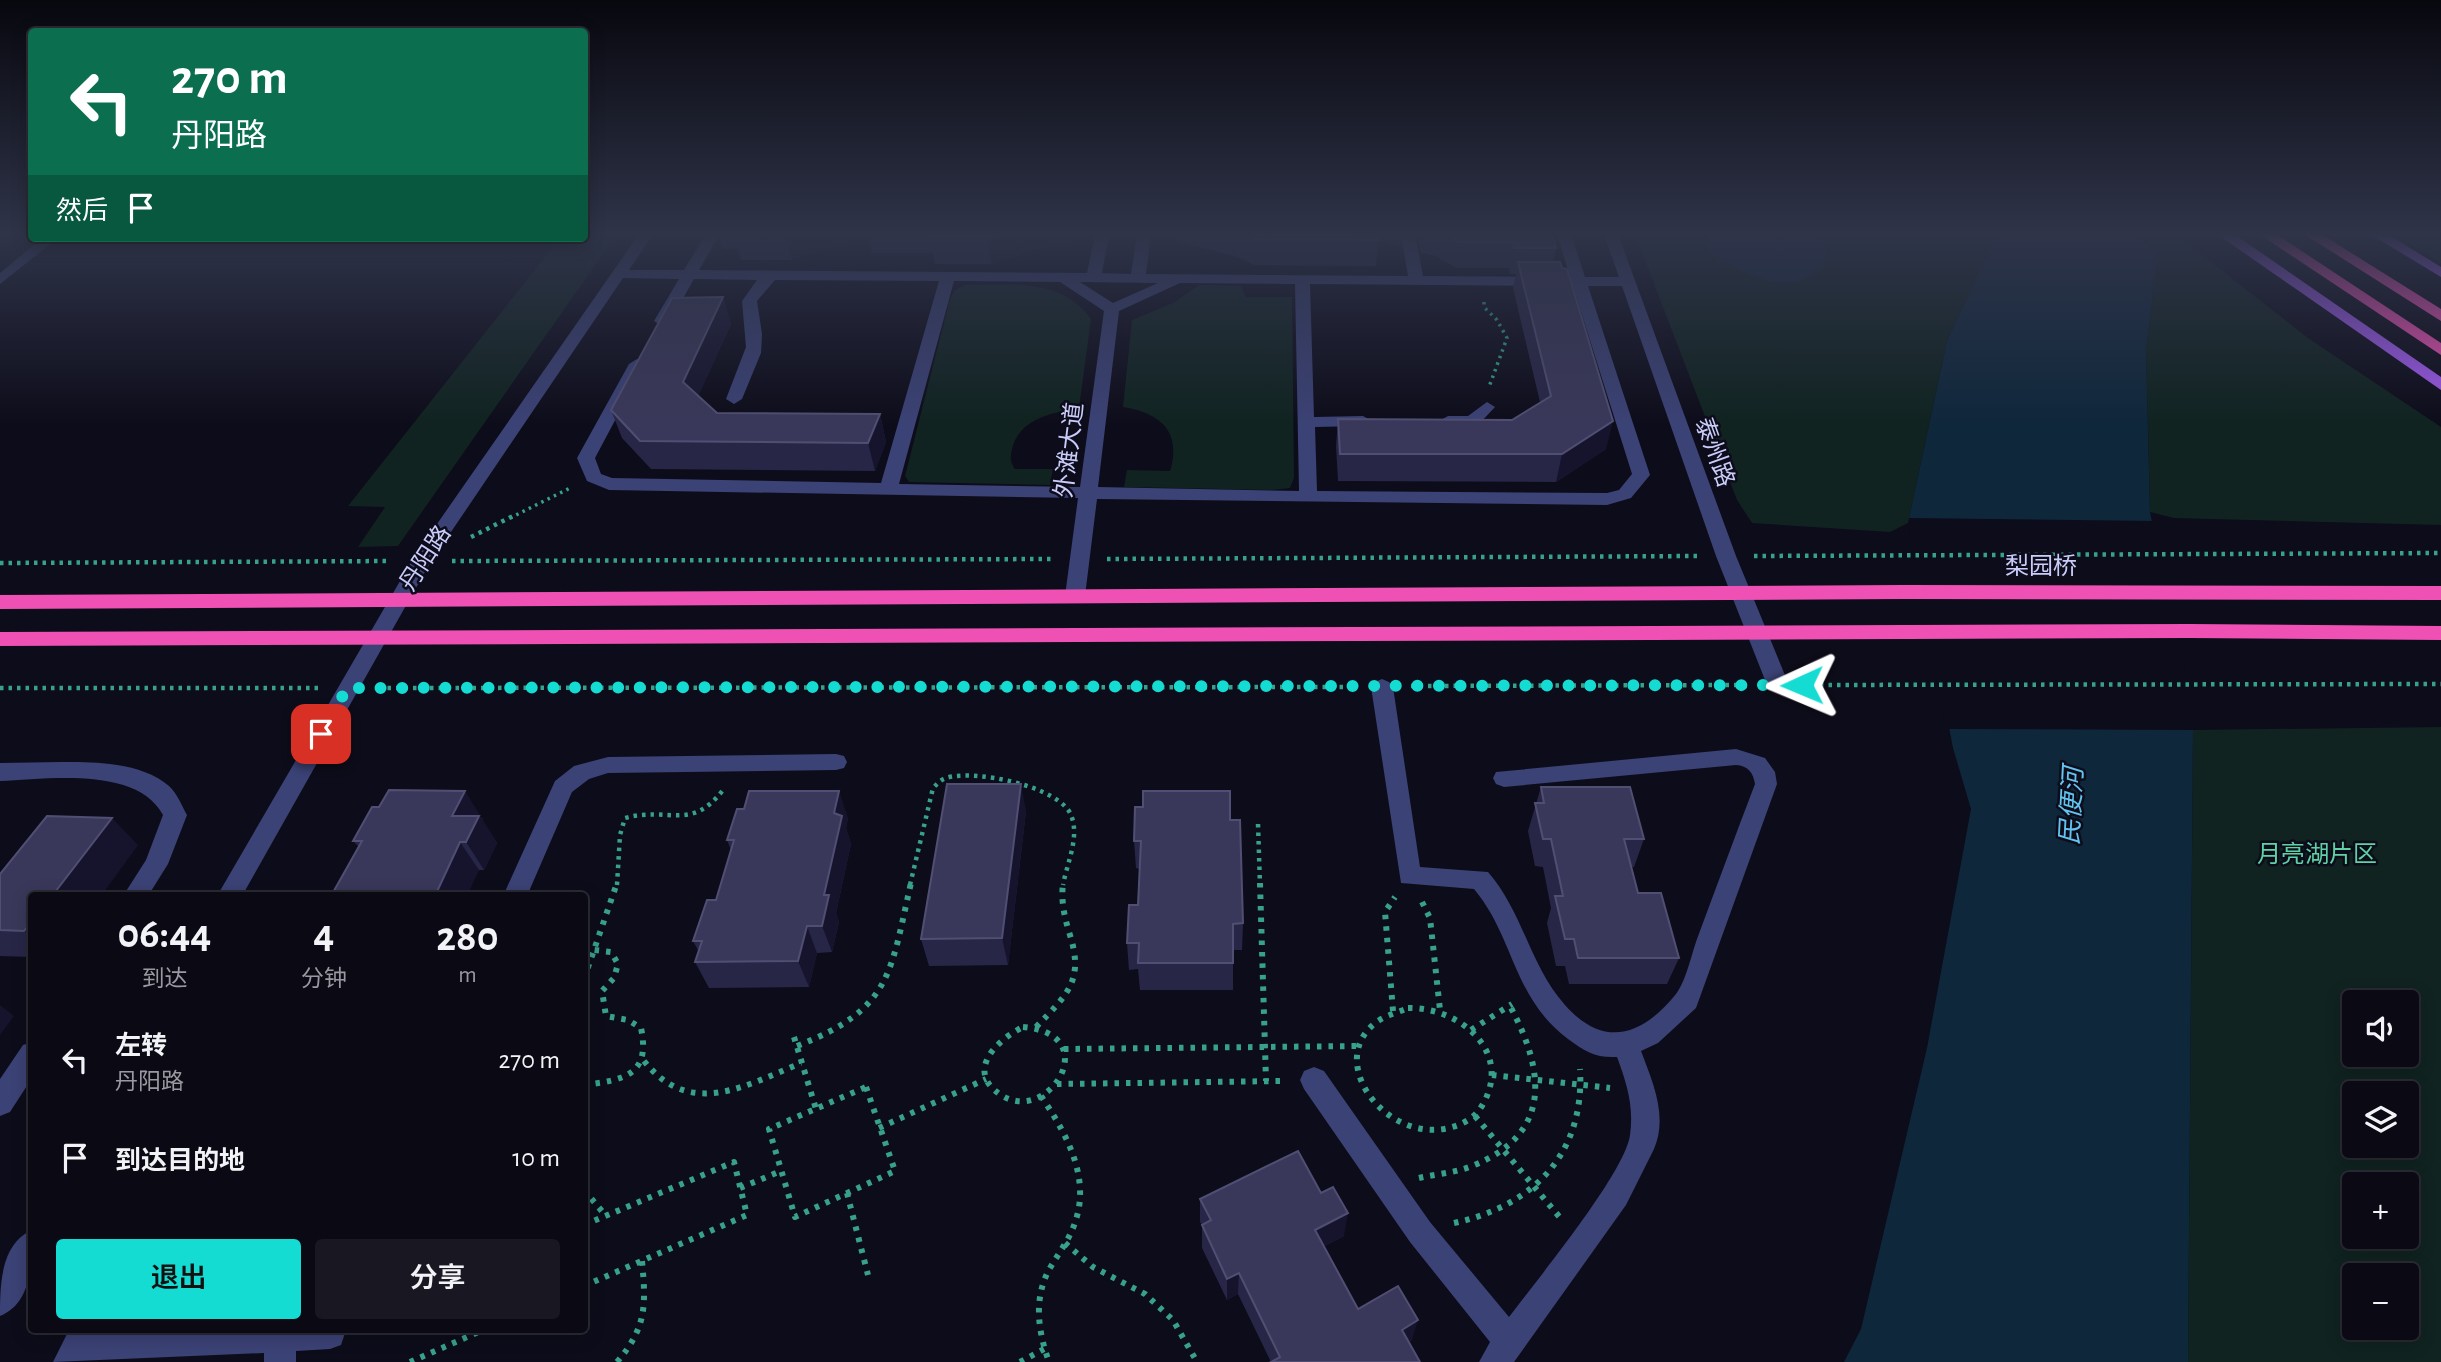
<!DOCTYPE html>
<html lang="zh">
<meta charset="utf-8">
<style>
:root{--surface:#0a0914;--page:#181722;--text:#f1f3f6;--muted:#999aa0;--line:#2a2a34;--accent:#14dcd2}
body{margin:0;font-family:"Alegreya Sans","Noto Sans SC",sans-serif;background:var(--page);color:var(--text);height:100vh;display:flex;flex-direction:column;font-size:26px;white-space:nowrap}
*{box-sizing:border-box;margin:0}
p{font-size:23px;color:var(--muted)}
.icon{flex:none;width:38px;height:38px;fill:none;stroke:currentColor;stroke-width:2;stroke-linecap:round;stroke-linejoin:round}
.map{position:relative;flex:1;overflow:hidden}
.details{position:absolute;left:28px;top:892px;width:560px;height:441px;display:flex;flex-direction:column;background:var(--surface);border-radius:7px;box-shadow:0 4px 18px #0003,0 0 0 2px var(--line)}
.details>*{flex:none}
.hud{position:absolute;left:28px;top:28px;width:560px;height:214px;border-radius:7px;box-shadow:0 4px 18px #0003,0 0 0 2px var(--line);background:#0b6e4f;color:#fff;overflow:hidden}
.buttons{position:absolute;left:2342px;top:990px;display:grid;gap:14px}
.buttons a{display:grid;place-items:center;width:77px;height:77px;border-radius:7px;background:var(--surface);box-shadow:0 4px 18px #0003,0 0 0 2px var(--line);font-size:35px}
.pin{position:absolute;display:grid;place-items:center;width:60px;height:60px;color:#fff;margin:-30px;border-radius:14px;box-shadow:0 4px 10px #0006}
.me{position:absolute;width:77px;margin:-38px;rotate:269deg;stroke-linejoin:round;filter:drop-shadow(0 0 5px #0008)}
.turn{display:flex;align-items:center;gap:24px;height:147px;padding:0 28px;font-size:32px}
.turn .icon{width:91px;height:91px;stroke-width:2.5}
.turn b{display:block;font-size:49px;line-height:60px}
.then{display:flex;align-items:center;height:66px;padding:0 28px;background:#0003;gap:14px;font-size:26px}
.eta{display:flex;justify-content:space-evenly;align-items:center;height:119px;text-align:center}
.eta b{font-size:42px;font-weight:600;line-height:49px}
.primary-button{display:flex;gap:14px;margin-top:auto;padding:14px 28px}
.primary-button a{flex:1;height:80px;border-radius:7px;background:var(--accent);color:#111;font-size:28px;font-weight:600;line-height:80px;text-align:center}
.primary-button a+a{background:var(--page);color:var(--text)}
ul{padding:0;list-style:none}
li{display:flex;align-items:center;gap:21px;height:98px;padding:0 28px}
li div{flex:1}
li b{display:block;font-size:26px}
li em{font-style:normal}
.map>svg:first-child{display:block}
.green{fill:#102320;fill-rule:evenodd}
.water{fill:#0f273b}
.pier{fill:#0d0c1a}
.lines{fill:none;stroke-linecap:round;stroke-linejoin:round}
.path-far2{stroke:#37a18b;stroke-width:3.5;stroke-dasharray:2.5 4.5;stroke-linecap:butt}
.path-far1{stroke:#37a18b;stroke-width:4.5;stroke-dasharray:3.5 5;stroke-linecap:butt}
.path{stroke:#37a18b;stroke-width:6;stroke-dasharray:4.5 7;stroke-linecap:butt}
.minor{fill:#3b4275;fill-rule:evenodd}
.major{fill:#a25bf0;fill-rule:evenodd}
.highway{fill:#ef50b4;fill-rule:evenodd}
.wall{fill:#282647}
.shaded-wall{fill:#16142d}
.building{fill:#3a385a;stroke:#504f73;stroke-width:2}
.route{stroke:#14dcd2;stroke-width:12;stroke-dasharray:0 21.6}
.labels{text-anchor:middle;stroke-width:5;stroke-linejoin:round;paint-order:stroke}
.street-label{font-size:24px;fill:#caccfa;stroke:#0d0c1a}
.park-label{font-size:24px;fill:#5ed2a4;stroke:#0d0c1a}
.water-label{font-size:26px;font-style:italic;fill:#62c3f0;stroke:#0d0c1a}
</style>
<div class="map">
<svg width="2441" height="1362" viewBox="0 0 2441 1362">
<rect width="100%" height="100%" fill="#0d0c1a"/>
<g class="green">
<path d="M 585,234 L 617,234 L 398,546 L 358,547 L 385,507 L 348,506 L 560,238 L 584,238 Z"/>
<path d="M 1635,234 L 1997,234 L 1947,341 L 1908,523 L 1890,532 L 1752,523 L 1737,500 Z"/>
<path d="M 2175,234 L 2308,338 L 2441,427 L 2441,525 L 2174,518 L 2150,512 L 2146,349 L 2158,253 L 2143,243 L 2140,235 Z"/>
<path d="M 2395,234 L 2441,234 L 2441,263 Z"/>
<path d="M 965,285 C 1010,285 1062,277 1091,319 L 1079,408 C 1052,413 1020,418 1012,449 C 1010,456 1010,463 1015,469 L 1053,469 L 1050,485 L 909,482 L 905,476 L 950,299 L 955,290 Z"/>
<path d="M 1199,285 L 1241,286 L 1246,297 L 1292,297 L 1294,478 L 1290,488 L 1272,490 L 1124,487 L 1127,470 L 1170,471 C 1182,431 1160,413 1123,407 L 1132,320 L 1173,303 Z"/>
<path d="M 2441,727 L 2441,1362 L 2188,1362 L 2193,730 ZM 2354,1003 L 2406,1003 L 2406,1055 L 2354,1055 ZM 2354,1094 L 2406,1094 L 2406,1146 L 2354,1146 ZM 2354,1185 L 2406,1185 L 2406,1237 L 2354,1237 ZM 2354,1276 L 2406,1276 L 2406,1328 L 2354,1328 Z"/>
</g>
<g class="water">
<path d="M 1707,234 L 1817,234 C 1828,243 1826,253 1824,266 C 1815,272 1805,281 1794,283 C 1771,288 1730,266 1710,253 Z"/>
<path d="M 1997,234 L 2141,234 L 2143,243 L 2158,252 L 2146,349 L 2150,512 L 2193,730 L 2188,1362 L 1844,1362 L 1861,1329 L 1927,1048 L 1971,809 L 1953,748 L 1909,518 L 1947,341 Z"/>
</g>
<path class="pier" d="M 1909,518 L 2155,521 L 2197,730 L 1946,729 L 1910,538 Z"/>
<g class="lines">
<g class="path-far2">
<path d="M 1484,302 L 1484,307 L 1497,320 L 1507,338 L 1489,387"/>
<path d="M 510,518 L 570,488"/>
</g>
<g class="path-far1">
<path d="M 471,537 L 513,516"/>
<path d="M 1754,556 L 2441,553"/>
<path d="M 1107,559 L 1697,556"/>
<path d="M 452,561 L 1053,559"/>
<path d="M 0,563 L 391,561"/>
<path d="M 1803,685 L 2441,684"/>
<path d="M 1411,686 L 1749,685"/>
<path d="M 0,688 L 318,688"/>
<path d="M 379,688 L 1357,687"/>
<path d="M 1258,824 L 1260,885"/>
<path d="M 617,885 L 620,835 L 625,818 C 669,806 691,832 723,790"/>
<path d="M 910,885 L 933,788 C 937,784 940,780 946,778 C 974,769 1059,786 1071,815 C 1080,837 1067,863 1063,885"/>
</g>
<g class="path">
<path d="M 1260,883 L 1266,1081"/>
<path d="M 1422,902 L 1430,918 L 1440,1010"/>
<path d="M 584,979 L 617,883"/>
<path d="M 1408,1008 C 1459,1007 1513,1051 1483,1104 C 1475,1119 1460,1126 1444,1129 C 1381,1139 1325,1058 1378,1021 C 1387,1015 1399,1012 1408,1008 Z"/>
<path d="M 1393,1011 L 1385,912 L 1395,897"/>
<path d="M 1023,1027 C 1106,1034 1048,1126 1001,1095 C 964,1071 997,1040 1023,1027 Z"/>
<path d="M 1036,1027 C 1068,994 1085,980 1069,932 C 1064,915 1061,901 1063,883"/>
<path d="M 1471,1030 L 1512,1004"/>
<path d="M 794,1037 L 816,1109"/>
<path d="M 797,1046 C 892,1009 890,974 911,883"/>
<path d="M 1064,1049 L 1360,1046"/>
<path d="M 644,1061 C 690,1119 745,1086 801,1063"/>
<path d="M 1492,1075 L 1610,1088"/>
<path d="M 1057,1084 L 1284,1081"/>
<path d="M 584,1085 C 624,1080 651,1075 641,1028 L 628,1020 L 606,1016 L 602,991 L 614,978 L 618,964 L 611,952 L 594,950"/>
<path d="M 866,1087 L 895,1171 L 795,1217 L 769,1129 Z"/>
<path d="M 1041,1096 C 1064,1130 1089,1173 1077,1216 C 1072,1236 1060,1251 1050,1268 C 1033,1298 1038,1331 1049,1362"/>
<path d="M 1475,1116 L 1562,1220"/>
<path d="M 879,1128 L 986,1079"/>
<path d="M 1419,1178 C 1436,1174 1455,1173 1472,1166 C 1553,1134 1545,1071 1510,1006"/>
<path d="M 740,1188 L 781,1171"/>
<path d="M 584,1190 L 606,1216"/>
<path d="M 847,1193 L 868,1275"/>
<path d="M 1454,1223 C 1533,1206 1585,1154 1580,1069"/>
<path d="M 584,1225 L 734,1162 L 747,1215 L 584,1286"/>
<path d="M 1065,1243 L 1093,1267 L 1145,1294 L 1173,1320 L 1197,1362"/>
<path d="M 410,1362 L 483,1330"/>
<path d="M 617,1362 C 647,1327 646,1305 642,1261"/>
<path d="M 1020,1362 L 1044,1349"/>
</g>
<g class="minor">
<path d="M 639,234 L 653,234 L 629,270 L 684,270 L 706,234 L 720,234 L 699,270 L 1087,273 L 1095,234 L 1109,234 L 1102,273 L 1131,274 L 1137,234 L 1151,234 L 1146,274 L 1408,276 L 1401,234 L 1415,234 L 1423,276 L 1570,277 L 1557,234 L 1571,234 L 1585,277 L 1619,277 L 1604,234 L 1618,234 L 1736,556 L 1789,685 L 1785,690 L 1771,690 L 1767,685 L 1716,556 L 1622,286 L 1588,286 L 1650,475 L 1631,498 L 1607,505 L 1097,499 L 1085,596 L 1075,603 L 1065,596 L 1078,498 L 609,490 L 587,481 L 577,458 L 629,364 L 637,359 L 645,364 L 595,458 L 601,474 L 612,478 L 881,483 L 939,281 L 775,280 L 757,301 L 762,334 L 761,353 L 742,399 L 734,404 L 726,399 L 746,347 L 742,301 L 757,280 L 694,279 L 670,321 L 662,326 L 654,321 L 679,279 L 623,278 L 430,563 L 242,896 L 217,896 L 414,557 ZM 954,281 L 1060,282 L 1104,311 L 1080,487 L 899,484 ZM 1080,282 L 1158,283 L 1113,303 ZM 1180,283 L 1295,284 L 1299,491 L 1098,487 L 1119,311 ZM 1310,284 L 1573,286 L 1632,474 L 1619,490 L 1607,493 L 1317,491 L 1315,427 L 1363,426 L 1372,421 L 1363,416 L 1314,417 Z"/>
<path d="M 42,238 L 58,238 L 0,284 L 0,273 Z"/>
<path d="M 1487,402 L 1495,407 L 1478,425 L 1448,426 L 1439,421 L 1448,416 L 1468,416 Z"/>
<path d="M 1382,679 L 1389,682 L 1393,687 L 1420,867 L 1488,872 C 1523,912 1530,966 1565,1005 C 1604,1049 1642,1036 1676,994 C 1686,981 1691,956 1697,939 C 1716,888 1735,836 1755,784 C 1753,772 1748,766 1736,765 L 1504,787 L 1496,784 L 1493,778 L 1496,772 L 1736,749 L 1765,758 L 1775,772 L 1777,784 L 1696,1008 L 1658,1043 L 1641,1051 C 1653,1083 1668,1116 1654,1149 L 1626,1205 L 1514,1362 L 1479,1362 L 1490,1342 L 1410,1242 L 1304,1089 L 1300,1080 L 1304,1071 L 1314,1067 L 1324,1071 L 1430,1222 L 1509,1317 C 1536,1281 1625,1173 1630,1135 C 1634,1106 1627,1084 1617,1057 C 1595,1058 1586,1052 1568,1039 C 1512,997 1515,938 1474,889 L 1401,883 L 1371,687 L 1375,682 Z"/>
<path d="M 836,754 L 844,756 L 847,762 L 844,768 L 836,770 L 608,773 L 589,779 L 572,792 L 527,896 L 503,896 L 555,781 L 574,766 L 608,757 Z"/>
<path d="M 61,762 C 95,762 141,762 169,786 C 177,793 182,806 187,815 L 168,864 L 148,896 L 123,896 L 146,860 L 163,815 C 137,766 48,779 0,781 L 0,763 Z"/>
<path d="M 32,1042 L 32,1078 L 10,1112 L 0,1116 L 0,1079 L 23,1045 Z"/>
<path d="M 32,1230 C 32,1260 33,1303 0,1316 C 0,1287 0,1244 32,1230 Z"/>
<path d="M 69,1330 L 346,1330 L 341,1345 L 330,1349 L 296,1351 L 296,1362 L 264,1362 L 264,1353 L 53,1362 Z"/>
</g>
<g class="major">
<path d="M 2217,234 L 2234,234 L 2441,377 L 2441,390 Z"/>
<path d="M 2370,234 L 2387,234 L 2441,267 L 2441,277 Z"/>
</g>
<g class="highway">
<path d="M 2259,234 L 2276,234 L 2441,343 L 2441,355 Z"/>
<path d="M 2304,234 L 2321,234 L 2441,309 L 2441,321 Z"/>
<path d="M 1904,585 L 2441,586 L 2441,600 L 1904,599 L 0,609 L 0,595 Z"/>
<path d="M 2189,624 L 2441,626 L 2441,640 L 2189,638 L 0,646 L 0,632 Z"/>
</g>
</g>
<g class="wall">
<path d="M 718,234 L 1072,234 L 1070,244 L 1036,249 L 991,264 L 935,264 L 933,253 L 872,253 L 868,235 L 792,260 L 741,260 L 738,249 L 722,249 Z"/>
<path d="M 1176,234 L 1402,234 L 1400,246 L 1378,240 L 1376,266 L 1254,265 L 1235,256 L 1176,241 Z"/>
<path d="M 1416,234 L 1552,234 L 1556,248 L 1553,262 L 1606,449 L 1556,482 L 1338,481 L 1336,446 L 1338,419 L 1512,420 L 1540,402 L 1513,288 L 1516,274 L 1510,274 L 1509,268 L 1456,268 L 1436,256 L 1421,252 Z"/>
<path d="M 723,297 L 731,324 L 698,396 L 717,413 L 880,414 L 886,442 L 875,471 L 651,469 L 622,438 L 611,410 Z"/>
<path d="M 1541,787 L 1644,839 L 1634,867 L 1631,867 L 1638,893 L 1679,958 L 1667,984 L 1569,984 L 1565,966 L 1556,966 L 1547,923 L 1551,908 L 1543,867 L 1535,866 L 1528,831 Z"/>
<path d="M 1026,811 L 1008,965 L 929,966 L 921,939 Z"/>
<path d="M 483,818 L 482,820 L 497,843 L 484,870 L 479,870 L 359,847 L 353,841 Z"/>
<path d="M 848,818 L 846,828 L 851,844 L 836,913 L 839,922 L 832,952 L 817,953 L 809,987 L 709,988 L 695,962 L 699,952 L 693,941 L 716,900 L 731,850 L 727,840 Z"/>
<path d="M 1230,820 L 1243,923 L 1242,950 L 1233,950 L 1233,990 L 1140,990 L 1138,969 L 1129,970 L 1127,943 L 1138,905 L 1140,869 L 1136,868 L 1134,841 Z"/>
<path d="M 138,845 L 32,896 L 32,957 L 0,956 L 0,874 Z"/>
<path d="M 1200,1199 L 1344,1236 L 1324,1246 L 1358,1309 L 1412,1340 L 1409,1342 L 1271,1362 L 1238,1294 L 1227,1300 L 1202,1248 L 1202,1225 L 1200,1222 Z"/>
</g>
<g class="shaded-wall">
<path d="M 0,234 L 20,234 L 0,249 Z"/>
<path d="M 785,234 L 868,234 L 868,235 L 792,260 Z"/>
<path d="M 999,234 L 1072,234 L 1070,244 L 1036,249 L 991,264 L 987,238 Z"/>
<path d="M 723,297 L 731,324 L 692,409 L 683,382 Z"/>
<path d="M 880,414 L 886,442 L 875,471 L 868,443 Z"/>
<path d="M 1613,421 L 1606,449 L 1556,482 L 1562,454 Z"/>
<path d="M 1021,784 L 1026,811 L 1008,965 L 1002,938 Z"/>
<path d="M 465,791 L 497,843 L 484,870 L 466,842 L 452,816 Z"/>
<path d="M 839,791 L 848,818 L 846,828 L 851,844 L 836,913 L 839,922 L 832,952 L 822,926 L 824,895 L 834,813 Z"/>
<path d="M 112,818 L 138,845 L 101,896 L 52,896 Z"/>
<path d="M 460,842 L 479,870 L 467,896 L 435,896 Z"/>
<path d="M 32,922 L 32,937 L 24,931 Z"/>
<path d="M 807,926 L 817,953 L 809,987 L 798,961 Z"/>
<path d="M 0,1005 L 14,1016 L 0,1035 Z"/>
<path d="M 1348,1213 L 1344,1236 L 1312,1252 L 1315,1230 Z"/>
<path d="M 1239,1273 L 1238,1294 L 1227,1300 L 1227,1279 Z"/>
<path d="M 1418,1320 L 1412,1340 L 1396,1350 L 1402,1330 Z"/>
</g>
<g class="building">
<path d="M 931,234 L 999,234 L 987,238 L 930,238 Z"/>
<path d="M 1243,234 L 1377,234 L 1378,240 L 1254,239 Z"/>
<path d="M 1446,234 L 1552,234 L 1556,248 L 1514,248 L 1513,242 L 1459,242 Z"/>
<path d="M 1518,262 L 1560,262 L 1562,268 L 1567,269 L 1613,421 L 1562,454 L 1340,454 L 1338,419 L 1512,420 L 1551,396 Z"/>
<path d="M 723,297 L 683,382 L 717,413 L 880,414 L 868,443 L 640,441 L 611,410 L 672,298 Z"/>
<path d="M 947,784 L 1021,784 L 1002,938 L 921,939 Z"/>
<path d="M 1541,787 L 1630,787 L 1644,839 L 1624,839 L 1638,893 L 1661,893 L 1679,958 L 1578,958 L 1574,939 L 1565,939 L 1555,896 L 1563,896 L 1551,839 L 1543,839 L 1535,803 L 1544,803 Z"/>
<path d="M 389,790 L 465,791 L 452,816 L 479,816 L 466,842 L 460,842 L 435,896 L 331,896 L 362,841 L 353,841 L 372,807 L 379,807 Z"/>
<path d="M 749,791 L 839,791 L 834,813 L 842,816 L 824,895 L 829,895 L 822,926 L 807,926 L 798,961 L 695,962 L 702,941 L 693,941 L 707,900 L 716,900 L 734,840 L 727,840 L 737,809 L 744,809 Z"/>
<path d="M 1143,791 L 1230,791 L 1230,820 L 1240,820 L 1243,923 L 1233,924 L 1233,963 L 1138,963 L 1139,943 L 1127,943 L 1129,905 L 1138,905 L 1141,841 L 1134,841 L 1135,807 L 1143,807 Z"/>
<path d="M 47,816 L 112,818 L 52,896 L 32,896 L 32,922 L 24,931 L 0,930 L 0,874 Z"/>
<path d="M 1298,1151 L 1321,1193 L 1333,1187 L 1348,1213 L 1315,1230 L 1358,1309 L 1398,1286 L 1418,1320 L 1402,1330 L 1420,1362 L 1271,1362 L 1280,1357 L 1239,1273 L 1227,1279 L 1202,1225 L 1211,1220 L 1200,1199 Z"/>
</g>
<linearGradient id="sky" x2="0" y2="1"><stop stop-color="#07070e"/><stop offset="0.55" stop-color="#2f3449"/><stop offset="1" stop-color="#2f3449" stop-opacity="0"/></linearGradient>
<rect width="2441" height="425" fill="url(#sky)"/>
<g class="lines">
<path class="route" d="M 321,734 L 347,688 L 1802,685"/>
</g>
<g class="labels">
<g class="street-label">
<text transform="translate(1069 450) rotate(-83)" y="8">外滩大道</text>
<text transform="translate(1715 452) rotate(70)" y="8">泰州路</text>
<text transform="translate(425 558) rotate(-57)" y="8">丹阳路</text>
<text x="2041" y="574">梨园桥</text>
</g>
<g class="park-label">
<text x="2317" y="862">月亮湖片区</text>
</g>
<g class="water-label">
<text transform="translate(2071 806) rotate(-87)" y="9">民便河</text>
</g>
</g>
</svg>
<div class="buttons">
<a><svg class="icon" aria-label="sound" viewBox="0 0 24 24"><path d="M4 9h4l5-4v14l-5-4H4zM17 9q2 3 0 6"/></svg></a>
<a><svg class="icon" aria-label="layers" viewBox="0 0 24 24"><path d="M12 4l9 5-9 5-9-5zM3 14l9 5 9-5"/></svg></a>
<a>+</a>
<a>−</a>
</div>
<div class="pin" style="left:321px;top:734px;background:#d93025"><svg class="icon" aria-label="arrive" viewBox="0 0 24 24"><path d="M6 21V4h12l-3 4 3 4H6"/></svg></div>
<svg class="me" style="left:1802px;top:685px" viewBox="-20 -20 40 40"><path d="M0-17L14 15 0 8-14 15z" fill="#14dcd2" stroke="#fff" stroke-width="4"/></svg>
<div class="hud">
<div class="turn"><svg class="icon" aria-label="left" viewBox="0 0 24 24"><path d="M17 20v-9H6M10 6l-5 5 5 5"/></svg><div><b>270 m</b>丹阳路</div></div>
<div class="then">然后<svg class="icon" aria-label="arrive" viewBox="0 0 24 24"><path d="M6 21V4h12l-3 4 3 4H6"/></svg></div>
</div>
<section class="details">
<div class="eta">
<div><b>06:44</b><p>到达</p></div>
<div><b>4</b><p>分钟</p></div>
<div><b>280</b><p>m</p></div>
</div>
<ul>
<li><svg class="icon" aria-label="left" viewBox="0 0 24 24"><path d="M17 20v-9H6M10 6l-5 5 5 5"/></svg><div><b>左转</b><p>丹阳路</p></div><em>270 m</em></li>
<li><svg class="icon" aria-label="arrive" viewBox="0 0 24 24"><path d="M6 21V4h12l-3 4 3 4H6"/></svg><div><b>到达目的地</b></div><em>10 m</em></li>
</ul>
<div class="primary-button"><a>退出</a><a>分享</a></div>
</section>
</div>
